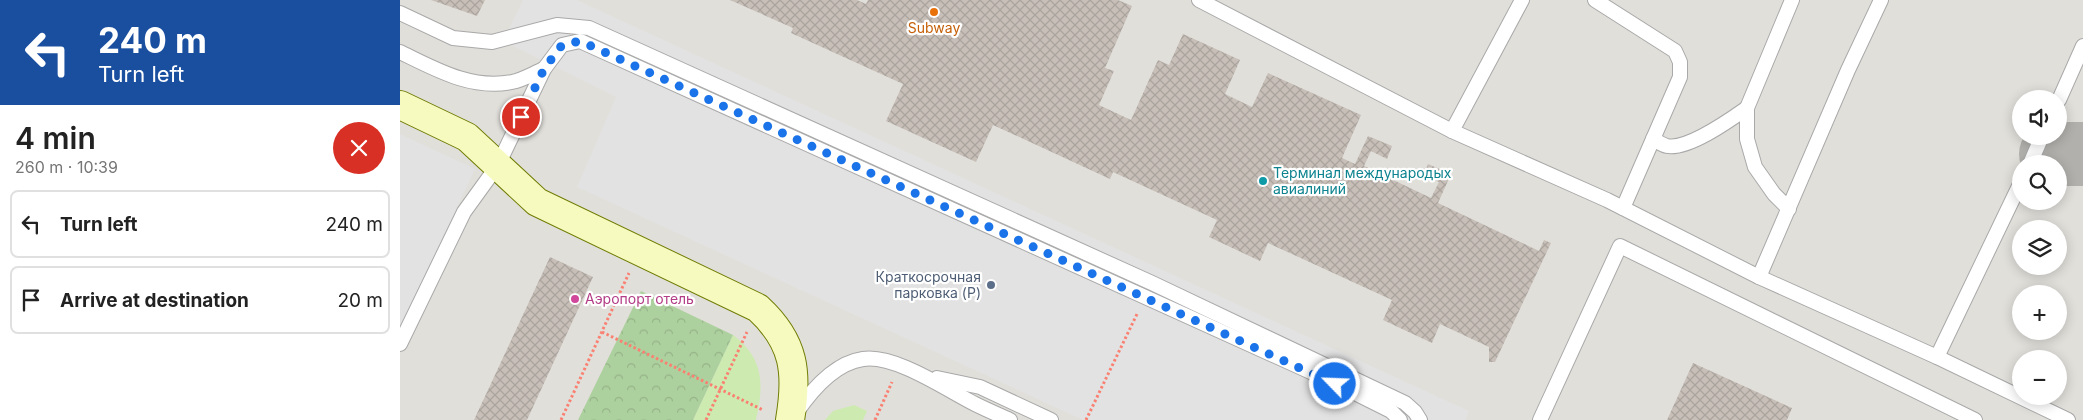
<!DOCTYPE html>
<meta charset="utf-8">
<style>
:root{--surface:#fff;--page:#f2f2f2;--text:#222;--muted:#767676;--line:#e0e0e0}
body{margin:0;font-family:Inter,sans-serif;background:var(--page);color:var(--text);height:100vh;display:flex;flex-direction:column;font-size:19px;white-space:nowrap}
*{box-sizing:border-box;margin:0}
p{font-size:16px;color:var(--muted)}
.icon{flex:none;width:28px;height:28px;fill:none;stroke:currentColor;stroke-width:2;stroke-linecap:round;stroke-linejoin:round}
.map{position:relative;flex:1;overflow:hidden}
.side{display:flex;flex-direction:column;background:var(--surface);width:400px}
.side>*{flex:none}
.banner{background:#1a4fa0;color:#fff;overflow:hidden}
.tools{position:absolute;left:1612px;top:90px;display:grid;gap:10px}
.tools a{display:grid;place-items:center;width:55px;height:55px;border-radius:50%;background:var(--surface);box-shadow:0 2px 12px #0003;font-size:25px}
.pin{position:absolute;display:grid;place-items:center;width:42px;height:42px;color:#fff;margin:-21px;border:2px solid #fff;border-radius:50%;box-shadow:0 1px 5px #0007}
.me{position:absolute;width:55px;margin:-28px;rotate:294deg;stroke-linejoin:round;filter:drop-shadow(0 0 4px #0008)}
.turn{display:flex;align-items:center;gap:18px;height:105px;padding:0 15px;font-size:22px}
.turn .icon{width:65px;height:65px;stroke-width:2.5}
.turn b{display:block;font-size:35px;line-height:42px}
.round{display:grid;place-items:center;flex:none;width:52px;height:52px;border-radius:26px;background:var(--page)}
.overview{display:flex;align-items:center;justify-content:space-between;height:85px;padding:0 15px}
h1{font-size:30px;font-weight:600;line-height:38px}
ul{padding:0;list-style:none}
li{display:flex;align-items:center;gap:15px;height:68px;margin:0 10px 8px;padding:0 5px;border:2px solid var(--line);border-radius:8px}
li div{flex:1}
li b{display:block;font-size:19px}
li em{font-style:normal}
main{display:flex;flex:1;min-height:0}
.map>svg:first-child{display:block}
.airport{fill:#e1dfda;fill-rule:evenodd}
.grass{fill:#cdebb0}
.forest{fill:url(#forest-crowns)}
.parking{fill:#e2e2e2}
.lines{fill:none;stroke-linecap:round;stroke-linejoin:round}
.taxiway{stroke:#b1b0ac;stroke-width:64}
.building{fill:url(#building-cross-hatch)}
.service-casing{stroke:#a9a9a9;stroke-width:16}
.secondary-casing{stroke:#707d05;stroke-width:30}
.path{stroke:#fa8072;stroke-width:3;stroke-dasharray:2.5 2.5;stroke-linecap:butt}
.service{stroke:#fff;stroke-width:14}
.secondary{stroke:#f7fabf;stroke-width:28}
.route{stroke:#1a73e8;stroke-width:9;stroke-dasharray:0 16.2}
.food-dot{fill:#e8710a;stroke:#fff;stroke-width:2}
.culture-dot{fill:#0f9aa8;stroke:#fff;stroke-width:2}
.service-dot{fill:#5c6f8a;stroke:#fff;stroke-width:2}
.hotel-dot{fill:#d1479c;stroke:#fff;stroke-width:2}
.labels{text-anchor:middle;stroke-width:4.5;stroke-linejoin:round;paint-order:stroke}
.food-label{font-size:14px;fill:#c56008;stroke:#fff}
.culture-label{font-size:14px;fill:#0d838f;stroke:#fff;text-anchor:start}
.service-label{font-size:14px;fill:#4e5e75;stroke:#fff;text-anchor:end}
.hotel-label{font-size:14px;fill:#b23c85;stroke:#fff;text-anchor:start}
</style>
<main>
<section class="side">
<div class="banner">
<div class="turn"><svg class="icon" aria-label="left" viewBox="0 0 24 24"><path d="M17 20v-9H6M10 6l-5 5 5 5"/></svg><div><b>240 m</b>Turn left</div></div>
</div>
<div class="overview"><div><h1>4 min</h1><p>260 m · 10:39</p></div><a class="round" style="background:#d93025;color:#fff"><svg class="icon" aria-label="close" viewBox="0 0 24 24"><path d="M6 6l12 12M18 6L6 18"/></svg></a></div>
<ul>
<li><svg class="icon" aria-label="left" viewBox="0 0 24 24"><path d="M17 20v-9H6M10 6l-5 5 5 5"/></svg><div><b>Turn left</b></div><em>240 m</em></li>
<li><svg class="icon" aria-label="arrive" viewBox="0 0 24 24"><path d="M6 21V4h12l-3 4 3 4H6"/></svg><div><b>Arrive at destination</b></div><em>20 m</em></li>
</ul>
</section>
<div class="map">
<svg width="1683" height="420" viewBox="0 0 1683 420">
<defs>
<pattern id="forest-crowns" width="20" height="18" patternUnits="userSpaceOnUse" patternTransform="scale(1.25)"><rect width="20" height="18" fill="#add19e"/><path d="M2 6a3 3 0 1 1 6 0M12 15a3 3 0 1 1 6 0" fill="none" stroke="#95b388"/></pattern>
<pattern id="building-cross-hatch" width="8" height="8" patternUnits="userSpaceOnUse" patternTransform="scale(1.25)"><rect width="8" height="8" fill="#c7bfb8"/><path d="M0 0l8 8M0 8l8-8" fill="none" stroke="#aba49e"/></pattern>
</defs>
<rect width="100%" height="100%" fill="#f2efe9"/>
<path class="airport" d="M 0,0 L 1683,0 L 1683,420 L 0,420 ZM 1621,99 L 1659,99 L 1659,136 L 1621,136 ZM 1621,164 L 1659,164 L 1659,201 L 1621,201 ZM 1621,229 L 1659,229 L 1659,266 L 1621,266 ZM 1621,294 L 1659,294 L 1659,331 L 1621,331 ZM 1621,359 L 1659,359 L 1659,396 L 1621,396 Z"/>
<g class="grass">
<path d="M 333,335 C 364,358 364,385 356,420 L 293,420 Z"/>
<path d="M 454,405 L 467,411 L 463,420 L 425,420 L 433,411 Z"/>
</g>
<path class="forest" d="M 241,291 L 333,335 L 293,420 L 178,420 Z"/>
<g class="parking">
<path d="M 123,0 L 177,0 L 1069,411 L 1066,420 L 683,420 L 177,187 L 216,97 L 103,41 Z"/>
<path d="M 0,134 L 75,169 L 0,329 Z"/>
</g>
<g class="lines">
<path class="taxiway" d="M 1651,154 L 1683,154"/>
</g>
<g class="building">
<path d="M 31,0 L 85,0 L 77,16 Z"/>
<path d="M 330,0 L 457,0 L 466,4 L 468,0 L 718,0 L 732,6 L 705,68 L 714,71 L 699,105 L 731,120 L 758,60 L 769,65 L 783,34 L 840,60 L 825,94 L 852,107 L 868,73 L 961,115 L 942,158 L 955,164 L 968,136 L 992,146 L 987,159 L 971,151 L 964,166 L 1031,198 L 1039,182 L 1023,175 L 1028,164 L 1051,174 L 1038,203 L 1139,251 L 1144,240 L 1151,243 L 1095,362 L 1089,362 L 1089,347 L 1040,324 L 1032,343 L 983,320 L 992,300 L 868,243 L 860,261 L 809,237 L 817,220 L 713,172 L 710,179 L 593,125 L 576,162 L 486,121 L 503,84 L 391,33 L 393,28 Z"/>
<path d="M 150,257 L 193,277 L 127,420 L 74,420 Z"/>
<path d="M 1293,363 L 1392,408 L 1387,420 L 1267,420 Z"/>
</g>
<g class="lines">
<defs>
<g id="service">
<path d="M 799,0 L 1052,131 L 1207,200 L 1359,277 L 1537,357 L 1668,420"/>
<path d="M 1195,0 L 1275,51 L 1280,62 L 1280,77 L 1223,208"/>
<path d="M 0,13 L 53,38 L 92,42 L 157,25 L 189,28 L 752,283 L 1005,403 L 1015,412 L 1020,420"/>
<path d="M 0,52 C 35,69 71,90 112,82 C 123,80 134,73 144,69"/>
<path d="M 1659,100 L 1683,46"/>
<path d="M 1052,131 L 1122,0"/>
<path d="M 1253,139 C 1257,141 1262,145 1267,146 C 1288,150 1330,120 1347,108"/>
<path d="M 1630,164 L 1642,136"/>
<path d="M 1389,209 L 1374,194 L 1355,167 L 1347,139 L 1347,108 L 1392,0"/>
<path d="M 1359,277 L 1448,70 L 1481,0"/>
<path d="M 0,344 L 64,212 L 98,165 L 144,69 L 162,45 L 180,41 L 935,383 L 991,411 L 1000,420"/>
<path d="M 1537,357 L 1621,182"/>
<path d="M 537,378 L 580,387 L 651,420"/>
<path d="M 396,413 C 411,391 435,363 463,359 C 495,354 547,390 575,404 C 587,410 599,415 610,420"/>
<path d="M 1140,420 L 1220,246 L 1575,420"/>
</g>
<path id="secondary" d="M 0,105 L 67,137 L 137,202 L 358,308 C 395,342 398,373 390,420"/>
</defs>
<use href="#service" class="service-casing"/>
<use href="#secondary" class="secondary-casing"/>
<g class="path">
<path d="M 202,332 L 363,410"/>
<path d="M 161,420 L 229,273"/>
<path d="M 306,420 L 347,332"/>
<path d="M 475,420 L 492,382"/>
<path d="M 686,420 L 738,312"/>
</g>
<use href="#service" class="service"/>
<use href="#secondary" class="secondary"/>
</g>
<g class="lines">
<path class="route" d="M 121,117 L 144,69 L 162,45 L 180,41 L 935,384"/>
</g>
<circle class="food-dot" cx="534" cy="12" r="5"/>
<circle class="culture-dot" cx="863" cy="181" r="5"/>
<circle class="service-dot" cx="591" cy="285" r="5"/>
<circle class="hotel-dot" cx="175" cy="299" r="5"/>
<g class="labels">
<g class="food-label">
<text x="534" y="33">Subway</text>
</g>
<g class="culture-label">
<text x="873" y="178">Терминал международых<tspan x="873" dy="16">авиалиний</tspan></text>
</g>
<g class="service-label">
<text x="581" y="282">Краткосрочная<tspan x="581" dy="16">парковка (P)</tspan></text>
</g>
<g class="hotel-label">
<text x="185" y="304">Аэропорт отель</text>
</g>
</g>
</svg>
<div class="tools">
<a><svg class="icon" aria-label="sound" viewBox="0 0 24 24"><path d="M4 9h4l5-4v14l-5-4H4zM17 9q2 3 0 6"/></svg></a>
<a><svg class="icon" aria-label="search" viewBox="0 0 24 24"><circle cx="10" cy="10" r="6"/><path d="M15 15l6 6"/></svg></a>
<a><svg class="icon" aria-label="layers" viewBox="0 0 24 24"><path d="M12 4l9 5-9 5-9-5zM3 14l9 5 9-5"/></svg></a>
<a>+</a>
<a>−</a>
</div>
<div class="pin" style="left:121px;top:117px;background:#d93025"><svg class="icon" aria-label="arrive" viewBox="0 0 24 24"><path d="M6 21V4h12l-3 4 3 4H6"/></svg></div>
<svg class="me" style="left:935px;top:384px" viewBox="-20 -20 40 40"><circle r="17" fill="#1a73e8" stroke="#fff" stroke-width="3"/><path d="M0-11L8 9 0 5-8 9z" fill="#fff"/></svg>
</div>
</main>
